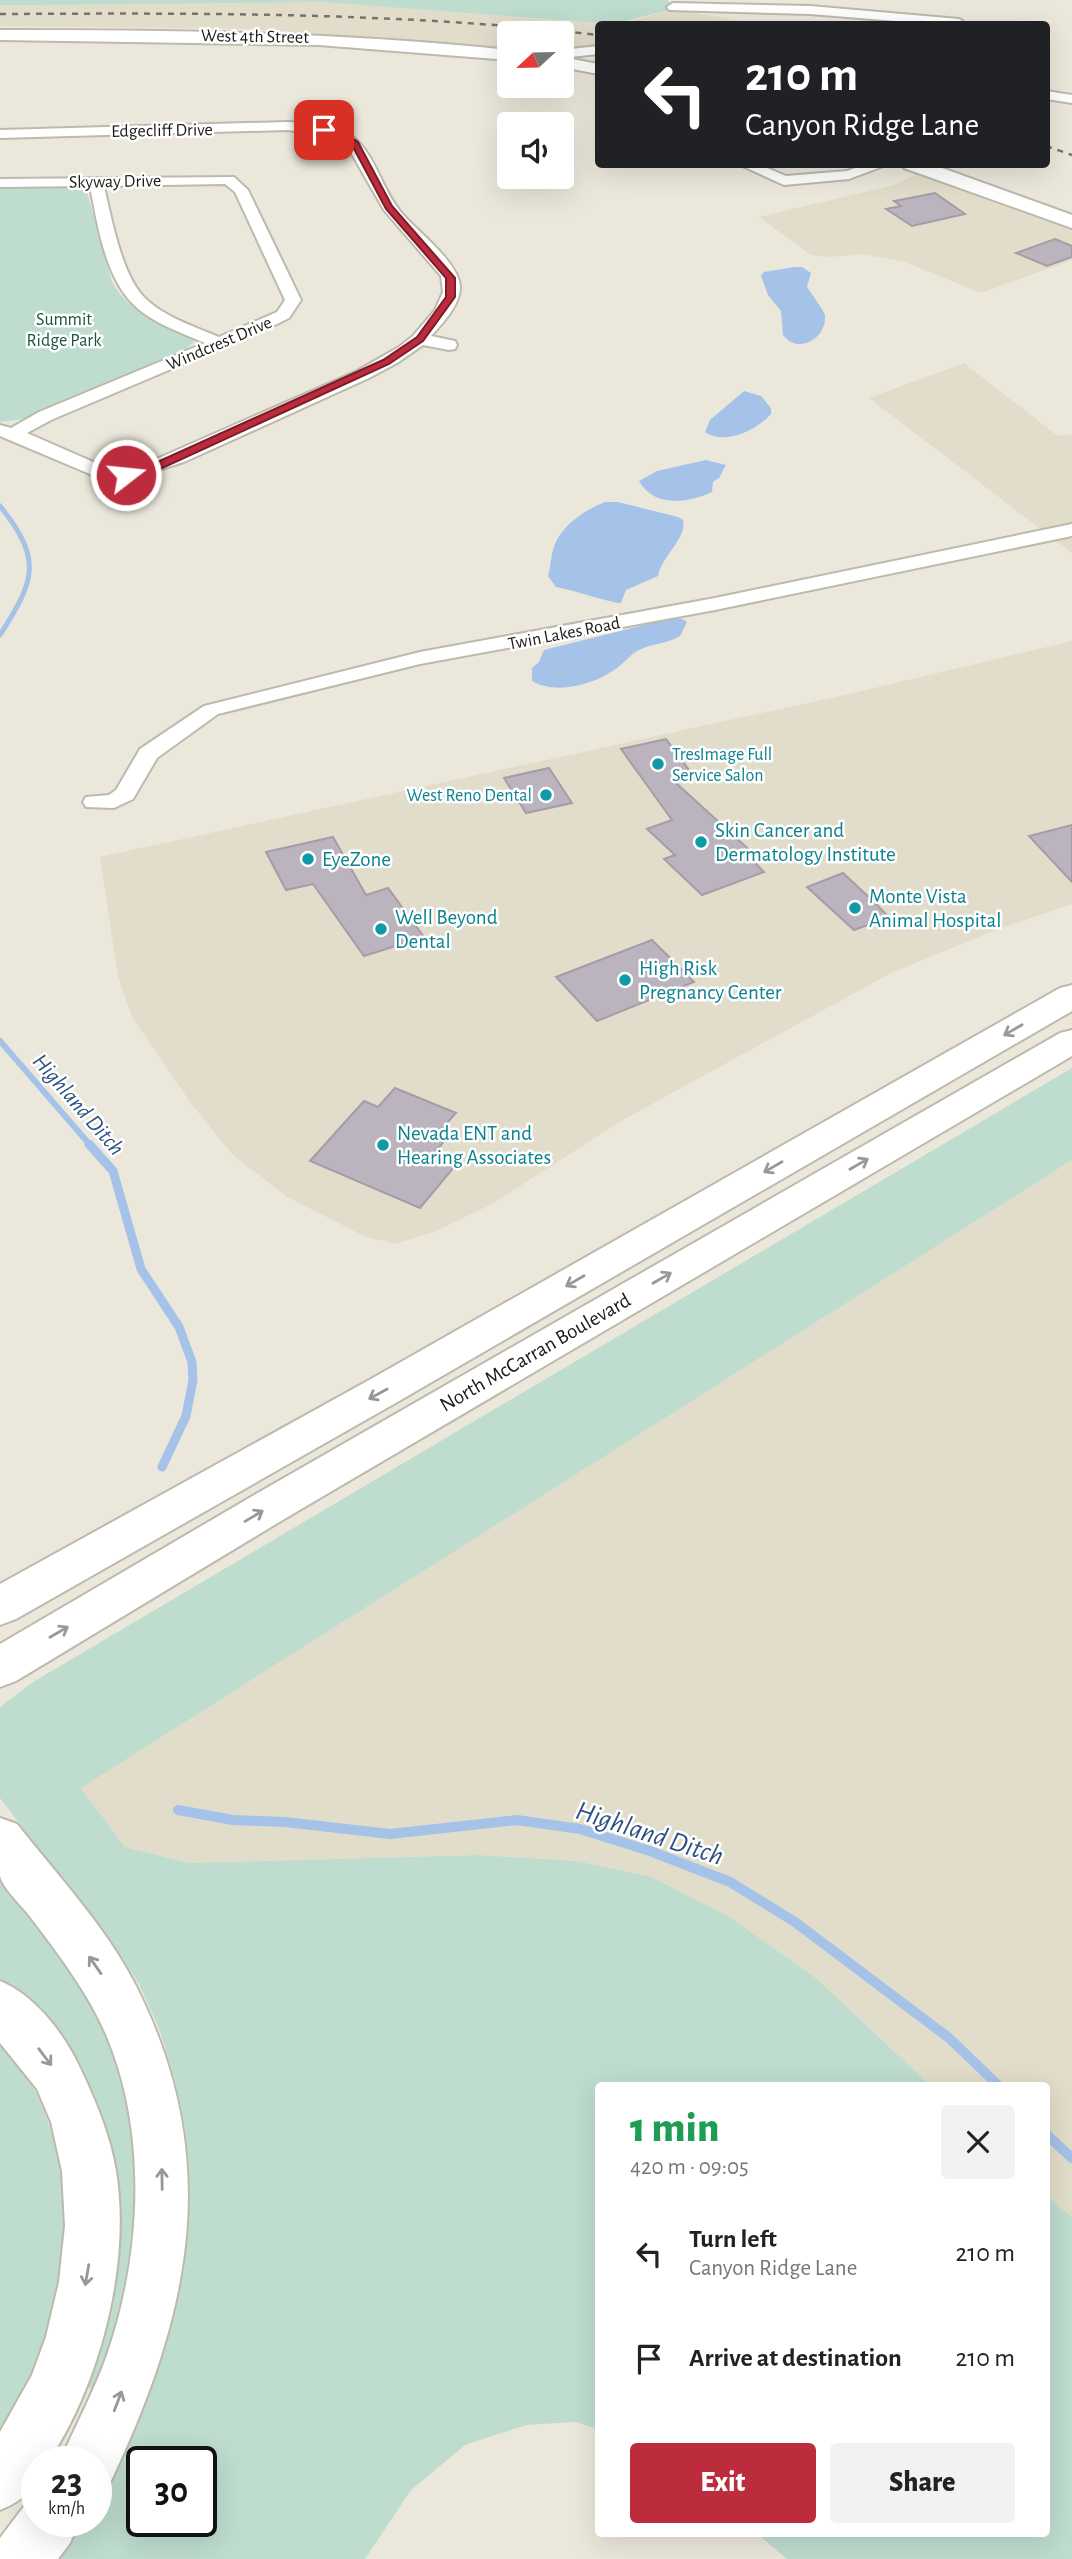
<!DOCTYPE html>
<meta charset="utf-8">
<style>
:root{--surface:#fff;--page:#f2f2f2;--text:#222;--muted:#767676;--accent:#bd2c3d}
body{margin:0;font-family:"Alegreya Sans",sans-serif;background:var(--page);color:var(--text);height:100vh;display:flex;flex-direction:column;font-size:26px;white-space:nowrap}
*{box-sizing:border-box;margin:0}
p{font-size:23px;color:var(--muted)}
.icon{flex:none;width:38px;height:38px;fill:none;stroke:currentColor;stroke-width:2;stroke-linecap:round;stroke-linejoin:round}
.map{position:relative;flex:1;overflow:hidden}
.sheet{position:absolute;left:595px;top:2082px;width:455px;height:455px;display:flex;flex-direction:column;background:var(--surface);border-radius:7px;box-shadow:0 7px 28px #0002}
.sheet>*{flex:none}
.top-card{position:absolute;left:595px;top:21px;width:455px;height:147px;border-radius:7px;box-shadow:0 7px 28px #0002;background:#202124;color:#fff;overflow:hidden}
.needle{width:46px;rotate:248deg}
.fabs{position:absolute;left:497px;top:21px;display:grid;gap:14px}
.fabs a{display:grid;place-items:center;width:77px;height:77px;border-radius:7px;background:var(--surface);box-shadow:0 7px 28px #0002;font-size:35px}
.speed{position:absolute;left:21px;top:2446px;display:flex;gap:14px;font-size:35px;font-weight:700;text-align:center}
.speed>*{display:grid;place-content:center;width:91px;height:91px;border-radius:50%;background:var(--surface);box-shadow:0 7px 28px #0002;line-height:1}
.speed small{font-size:18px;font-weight:400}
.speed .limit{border:4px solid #111;border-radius:10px;background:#fff;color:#111}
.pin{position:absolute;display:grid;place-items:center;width:60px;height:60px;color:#fff;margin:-30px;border-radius:14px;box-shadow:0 4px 10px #0006}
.me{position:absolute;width:77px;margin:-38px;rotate:74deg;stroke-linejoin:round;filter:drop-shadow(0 0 5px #0008)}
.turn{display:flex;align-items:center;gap:24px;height:147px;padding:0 35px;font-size:32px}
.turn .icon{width:91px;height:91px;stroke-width:2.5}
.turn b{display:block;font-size:49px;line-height:60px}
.round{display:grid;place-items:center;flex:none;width:74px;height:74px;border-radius:7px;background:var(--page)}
.overview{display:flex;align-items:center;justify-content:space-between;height:119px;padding:0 35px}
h1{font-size:42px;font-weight:800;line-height:52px;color:#1e9e55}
.primary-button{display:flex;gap:14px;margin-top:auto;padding:14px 35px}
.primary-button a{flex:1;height:80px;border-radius:7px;background:var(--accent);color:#fff;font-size:28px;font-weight:800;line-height:80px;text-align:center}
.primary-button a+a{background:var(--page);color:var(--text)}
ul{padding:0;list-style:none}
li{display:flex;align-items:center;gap:21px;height:105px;padding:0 35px}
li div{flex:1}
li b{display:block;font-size:26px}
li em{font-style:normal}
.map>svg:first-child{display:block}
.built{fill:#e2ddca}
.green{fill:#beddce;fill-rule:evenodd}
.water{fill:#a5c2e9}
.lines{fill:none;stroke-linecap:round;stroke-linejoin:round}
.stream-far3{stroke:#a5c2e9;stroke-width:5}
.stream-far2{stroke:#a5c2e9;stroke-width:6}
.stream-far1{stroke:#a5c2e9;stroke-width:9}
.stream{stroke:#a5c2e9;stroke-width:10}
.building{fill:#bbb4bf;stroke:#a49da8;stroke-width:2}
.minor-casing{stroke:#bcb9ad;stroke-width:4}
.secondary-casing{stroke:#bcb9ad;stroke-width:4}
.primary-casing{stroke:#bcb9ad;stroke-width:4}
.minor{fill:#fff;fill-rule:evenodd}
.secondary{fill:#fff;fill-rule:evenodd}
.primary{fill:#fff;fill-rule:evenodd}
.rail{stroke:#76736c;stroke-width:2.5;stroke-dasharray:6 6;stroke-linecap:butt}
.oneway{stroke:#989896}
.route{fill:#bd2c3d;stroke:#7b1d28;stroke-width:2}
.culture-dot{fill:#0f9aa8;stroke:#fff;stroke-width:2.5}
.labels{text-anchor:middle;stroke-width:5;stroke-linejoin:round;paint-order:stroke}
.far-street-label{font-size:18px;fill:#1b1a16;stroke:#fff}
.far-park-label{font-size:18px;fill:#18563f;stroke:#fff}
.far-culture-label{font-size:18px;fill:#0d838f;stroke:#fff;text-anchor:start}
.culture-label{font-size:21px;fill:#0d838f;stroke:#fff;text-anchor:start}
.street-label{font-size:21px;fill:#1b1a16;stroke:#fff}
.water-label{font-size:23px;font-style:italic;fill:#2b5283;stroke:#fff}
.near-water-label{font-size:28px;font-style:italic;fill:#2b5283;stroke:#fff}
</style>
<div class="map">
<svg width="1072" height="2559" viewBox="0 0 1072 2559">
<rect width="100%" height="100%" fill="#ebe7db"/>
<g class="built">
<path d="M 227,2 L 322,2 L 613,24 L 598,24 L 598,48 L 562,50 L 562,33 L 509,33 L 509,51 L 255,29 L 0,26 L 0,5 Z"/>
<path d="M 673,9 L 760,24 L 621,24 Z"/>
<path d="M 917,174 L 1072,229 L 1072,260 L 981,293 L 902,261 L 861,254 L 830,257 L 811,255 L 759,217 L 894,185 Z"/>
<path d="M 964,363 L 1058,436 L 1072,434 L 1072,553 L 869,398 Z"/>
<path d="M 1072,641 L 1072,904 L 996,930 L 891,973 L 621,1121 L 492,1204 L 434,1232 L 395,1244 L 364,1236 L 287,1197 L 232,1154 L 193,1106 L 132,1017 L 118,977 L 100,857 L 845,695 Z"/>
<path d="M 1072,1160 L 1072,2217 L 1047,2196 L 1046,2086 L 931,2086 L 817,1979 L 730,1917 L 652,1877 L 577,1861 L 479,1855 L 189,1863 L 125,1847 L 81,1788 Z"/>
</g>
<g class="green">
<path d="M 0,0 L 668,0 L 673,9 L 613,24 L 321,2 L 31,5 L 0,5 Z"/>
<path d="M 74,186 L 86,189 L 112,282 C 129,313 161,324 191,338 L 194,342 L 186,349 L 25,419 L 0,422 L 0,187 Z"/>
<path d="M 1072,1068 L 1072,1160 L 81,1788 L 125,1847 L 189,1863 L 479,1855 L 577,1861 L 652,1877 L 730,1917 L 817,1979 L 931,2086 L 598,2086 L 598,2429 L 576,2422 L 526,2425 L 465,2445 L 411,2490 L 365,2559 L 58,2559 L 83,2522 L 96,2522 L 96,2500 L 143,2408 L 170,2332 L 184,2268 L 188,2195 L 186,2138 L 175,2082 L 160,2031 L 139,1984 L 119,1954 L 0,1798 L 0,1707 L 33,1682 ZM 142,2462 L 201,2462 L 201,2522 L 142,2522 Z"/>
<path d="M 0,1868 L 70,1959 L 125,2060 L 147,2215 L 100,2393 L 75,2381 L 109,2241 L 0,1985 Z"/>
<path d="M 0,2042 C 9,2053 20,2064 27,2076 C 92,2191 66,2324 0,2433 Z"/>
<path d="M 1047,2196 L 1072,2217 L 1072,2559 L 787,2559 L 758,2534 L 1046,2534 Z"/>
</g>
<g class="water">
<path d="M 795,267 L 802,267 L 811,273 L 807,287 C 811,293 824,311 825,315 C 827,339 798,355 783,335 L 781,311 L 768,295 L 761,276 L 764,272 Z"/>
<path d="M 744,391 L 761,396 L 771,408 L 771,414 C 757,430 724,446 705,432 L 710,420 Z"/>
<path d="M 706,460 L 726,465 L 719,478 L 713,482 L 712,492 C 689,503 654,508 639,481 L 657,471 Z"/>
<path d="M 605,502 L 618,502 L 678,517 L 683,520 C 687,539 662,555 658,576 L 626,590 L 621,603 C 615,604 569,589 556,587 L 548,576 C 551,566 551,553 555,544 C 563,524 587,509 605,502 Z"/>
<path d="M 672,618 L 682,619 L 687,622 L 680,636 C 668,644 652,643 639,650 C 630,654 623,665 614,670 C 593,685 555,695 532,681 L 532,668 L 539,662 L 544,650 Z"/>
</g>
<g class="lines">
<path class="stream-far3" d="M 0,506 C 44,561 34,581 0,635"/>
<path class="stream-far2" d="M 0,1041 L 91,1146"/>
<path class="stream-far1" d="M 89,1144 L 113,1171 L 141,1269 L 179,1327 L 192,1362 L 193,1380 L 186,1416 L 162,1467"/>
<g class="stream">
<path d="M 178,1810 L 233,1820 L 285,1822 L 390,1834 L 517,1820 L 580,1829 L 650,1851 L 730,1882 L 795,1922 L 949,2038 L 999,2086"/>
<path d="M 1046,2134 L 1072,2158"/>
</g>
</g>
<g class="building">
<path d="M 935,193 L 965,214 L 912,226 L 886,209 L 901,206 L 894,201 Z"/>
<path d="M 1055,239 L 1072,246 L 1072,257 L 1047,266 L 1016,253 Z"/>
<path d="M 666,739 L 695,778 L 675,782 L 755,855 L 749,857 L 764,872 L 702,895 L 664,859 L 675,855 L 647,829 L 672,820 L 621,749 Z"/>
<path d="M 549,768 L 572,803 L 526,813 L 504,778 Z"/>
<path d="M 1072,825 L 1072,882 L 1029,836 Z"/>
<path d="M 333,837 L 366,895 L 388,888 L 424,937 L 364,956 L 313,884 L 286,890 L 266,852 Z"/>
<path d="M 843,873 L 872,900 L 889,917 L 854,930 L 807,887 Z"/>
<path d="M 652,940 L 694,982 L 597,1021 L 556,977 Z"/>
<path d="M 395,1088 L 456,1113 L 437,1134 L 447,1138 L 436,1151 L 460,1160 L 420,1208 L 310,1161 L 364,1101 L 378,1107 Z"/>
</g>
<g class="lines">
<defs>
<g id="minor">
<path d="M 673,3 L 810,6 L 959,19 L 965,23 L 933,24 L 810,14 L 669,10 L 667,7 Z"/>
<path d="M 598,46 L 598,54 L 562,58 L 562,50 Z"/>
<path d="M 1046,91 L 1072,95 L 1072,103 L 1046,99 Z"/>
<path d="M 287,122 C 307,123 332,123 350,135 C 375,152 381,188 400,211 C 415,230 458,261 460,286 C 461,304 442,324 431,336 L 455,341 L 457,345 L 455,349 L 449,350 L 423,345 L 397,363 L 369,378 L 184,462 L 126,480 L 97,477 L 0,436 L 0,425 L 11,428 L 39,412 L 205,343 C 180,332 152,323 133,304 C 105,276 97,223 90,186 L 0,187 L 0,179 L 234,177 L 248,190 L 301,300 L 289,318 L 277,324 L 51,420 L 27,433 L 107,468 L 126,470 L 152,461 L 357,371 L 399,347 L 413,336 L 435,310 L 443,292 L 441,276 L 384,210 L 349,149 L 327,135 L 287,130 L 0,138 L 0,130 ZM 225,184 L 235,192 L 285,300 L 277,312 L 219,337 C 193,326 161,316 142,295 C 121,271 111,217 104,186 Z"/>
<path d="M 738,164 L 758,164 L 786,176 L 847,171 L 866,164 L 889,164 L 849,179 L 784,185 Z"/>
<path d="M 1072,524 L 1072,536 L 715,610 L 420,664 L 218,714 L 157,758 L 133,799 L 114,808 L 86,807 L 83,802 L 86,797 L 109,795 L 116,790 L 140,749 L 204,706 L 420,652 L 715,598 Z"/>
</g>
<g id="secondary">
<path d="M 0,30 C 170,30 340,32 509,50 L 509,60 L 319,45 L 0,40 Z"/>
<path d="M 562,57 L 598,64 L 598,74 L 562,67 Z"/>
<path d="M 901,164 L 931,164 L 1072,215 L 1072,228 L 904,168 Z"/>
</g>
<g id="primary">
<path d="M 1072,985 L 1072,1011 L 399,1401 L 16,1619 L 0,1625 L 0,1584 L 371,1379 L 1060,988 Z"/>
<path d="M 1072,1030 L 1072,1056 L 286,1518 L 16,1681 L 0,1687 L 0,1644 L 256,1494 L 1060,1033 Z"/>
<path d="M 0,1818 L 17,1824 C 58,1876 106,1927 136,1986 C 224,2161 190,2314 110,2483 L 96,2488 L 96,2462 L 60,2462 C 75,2426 94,2392 107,2355 C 146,2243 150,2100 86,1996 C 69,1968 49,1941 28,1914 C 20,1904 3,1888 0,1876 C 0,1859 0,1836 0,1818 Z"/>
<path d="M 0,1981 C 36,1996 65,2035 81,2070 C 96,2102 110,2135 116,2171 C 131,2264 100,2384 48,2462 L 37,2462 C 37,2490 24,2500 0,2510 L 0,2432 L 32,2375 L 46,2337 L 59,2282 L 65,2226 L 62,2171 L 51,2122 L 37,2089 L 0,2043 Z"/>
<path d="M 37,2497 L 37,2522 L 79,2522 L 70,2543 L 58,2559 L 0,2559 L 0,2538 L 28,2501 Z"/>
</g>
</defs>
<use href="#minor" class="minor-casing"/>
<use href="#secondary" class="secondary-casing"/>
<use href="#primary" class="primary-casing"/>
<use href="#minor" class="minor"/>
<use href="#secondary" class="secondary"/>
<use href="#primary" class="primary"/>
<g class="rail">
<path d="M 0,14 C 200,13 399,12 598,35"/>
<path d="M 1046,146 L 1072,155"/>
</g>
</g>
<defs><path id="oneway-shaft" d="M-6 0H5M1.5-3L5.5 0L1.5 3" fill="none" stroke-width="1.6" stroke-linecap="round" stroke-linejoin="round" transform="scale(1.75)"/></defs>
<g class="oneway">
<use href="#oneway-shaft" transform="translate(1013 1030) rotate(150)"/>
<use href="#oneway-shaft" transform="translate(859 1164) rotate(-30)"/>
<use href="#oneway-shaft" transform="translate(773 1167) rotate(150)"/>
<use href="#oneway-shaft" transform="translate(662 1278) rotate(-30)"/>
<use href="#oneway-shaft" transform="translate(575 1281) rotate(150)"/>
<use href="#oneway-shaft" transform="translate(378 1394) rotate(151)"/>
<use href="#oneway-shaft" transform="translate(254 1516) rotate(-31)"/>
<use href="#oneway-shaft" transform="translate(59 1632) rotate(-30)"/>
<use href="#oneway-shaft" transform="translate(95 1965) rotate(-125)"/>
<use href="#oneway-shaft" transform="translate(45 2057) rotate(53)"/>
<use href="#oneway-shaft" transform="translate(162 2179) rotate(-91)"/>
<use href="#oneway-shaft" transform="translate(87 2275) rotate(100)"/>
<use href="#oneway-shaft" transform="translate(118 2401) rotate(-69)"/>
</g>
<path class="route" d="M 322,128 L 344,133 L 358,142 L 392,206 L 455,278 L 455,297 L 423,341 L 389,364 L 160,469 L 122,477 L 122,473 L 153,464 L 383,360 L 417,337 L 446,297 L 446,278 L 386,209 L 352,145 L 338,136 L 322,131 Z"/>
<g class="culture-dot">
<circle cx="658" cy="764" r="7"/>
<circle cx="546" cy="795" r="7"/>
<circle cx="701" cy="842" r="7"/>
<circle cx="308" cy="859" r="7"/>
<circle cx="855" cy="908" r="7"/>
<circle cx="381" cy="929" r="7"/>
<circle cx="625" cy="980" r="7"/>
<circle cx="383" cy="1145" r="7"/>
</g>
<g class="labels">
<g class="far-street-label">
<text transform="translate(255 36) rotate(1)" y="6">West 4th Street</text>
<text transform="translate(162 130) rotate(-1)" y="6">Edgecliff Drive</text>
<text transform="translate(115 181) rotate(-1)" y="6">Skyway Drive</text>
<text transform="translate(219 343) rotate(-23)" y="6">Windcrest Drive</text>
<text transform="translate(564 633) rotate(-11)" y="6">Twin Lakes Road</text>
</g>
<g class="far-park-label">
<text x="64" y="325">Summit<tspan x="64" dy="21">Ridge Park</tspan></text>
</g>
<g class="far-culture-label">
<text x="672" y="760">TresImage Full<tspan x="672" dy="21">Service Salon</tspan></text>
<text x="532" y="801" text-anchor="end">West Reno Dental</text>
</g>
<g class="culture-label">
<text x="715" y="837">Skin Cancer and<tspan x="715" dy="24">Dermatology Institute</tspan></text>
<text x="322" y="866">EyeZone</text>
<text x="869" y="903">Monte Vista<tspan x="869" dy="24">Animal Hospital</tspan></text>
<text x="395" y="924">Well Beyond<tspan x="395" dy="24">Dental</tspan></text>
<text x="639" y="975">High Risk<tspan x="639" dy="24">Pregnancy Center</tspan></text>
<text x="397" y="1140">Nevada ENT and<tspan x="397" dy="24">Hearing Associates</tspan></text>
</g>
<g class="street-label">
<text transform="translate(535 1352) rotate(-30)" y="7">North McCarran Boulevard</text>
</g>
<g class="water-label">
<text transform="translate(79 1104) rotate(49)" y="8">Highland Ditch</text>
</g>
<g class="near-water-label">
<text transform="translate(650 1832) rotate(18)" y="10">Highland Ditch</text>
</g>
</g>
</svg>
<div class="fabs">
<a><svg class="needle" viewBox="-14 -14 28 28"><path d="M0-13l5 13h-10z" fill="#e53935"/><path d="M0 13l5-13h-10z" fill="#767676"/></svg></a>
<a><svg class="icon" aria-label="sound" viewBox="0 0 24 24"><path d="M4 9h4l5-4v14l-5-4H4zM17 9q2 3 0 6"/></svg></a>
</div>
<div class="speed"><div>23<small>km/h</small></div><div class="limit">30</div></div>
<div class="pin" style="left:324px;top:130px;background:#d93025"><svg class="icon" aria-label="arrive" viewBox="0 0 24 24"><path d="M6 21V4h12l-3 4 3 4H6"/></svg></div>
<svg class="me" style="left:126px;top:475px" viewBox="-20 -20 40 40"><circle r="17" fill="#bd2c3d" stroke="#fff" stroke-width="3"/><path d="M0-11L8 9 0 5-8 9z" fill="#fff"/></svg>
<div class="top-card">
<div class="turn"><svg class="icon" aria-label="left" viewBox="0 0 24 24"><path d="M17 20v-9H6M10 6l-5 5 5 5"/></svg><div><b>210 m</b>Canyon Ridge Lane</div></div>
</div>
<section class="sheet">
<div class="overview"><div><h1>1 min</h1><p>420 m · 09:05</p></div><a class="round"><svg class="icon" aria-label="close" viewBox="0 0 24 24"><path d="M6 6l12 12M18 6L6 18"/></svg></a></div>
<ul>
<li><svg class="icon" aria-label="left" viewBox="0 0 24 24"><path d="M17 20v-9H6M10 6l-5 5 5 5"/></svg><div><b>Turn left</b><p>Canyon Ridge Lane</p></div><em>210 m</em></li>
<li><svg class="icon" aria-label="arrive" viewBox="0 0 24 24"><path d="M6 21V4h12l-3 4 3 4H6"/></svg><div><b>Arrive at destination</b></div><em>210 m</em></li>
</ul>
<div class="primary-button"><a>Exit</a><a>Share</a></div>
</section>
</div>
